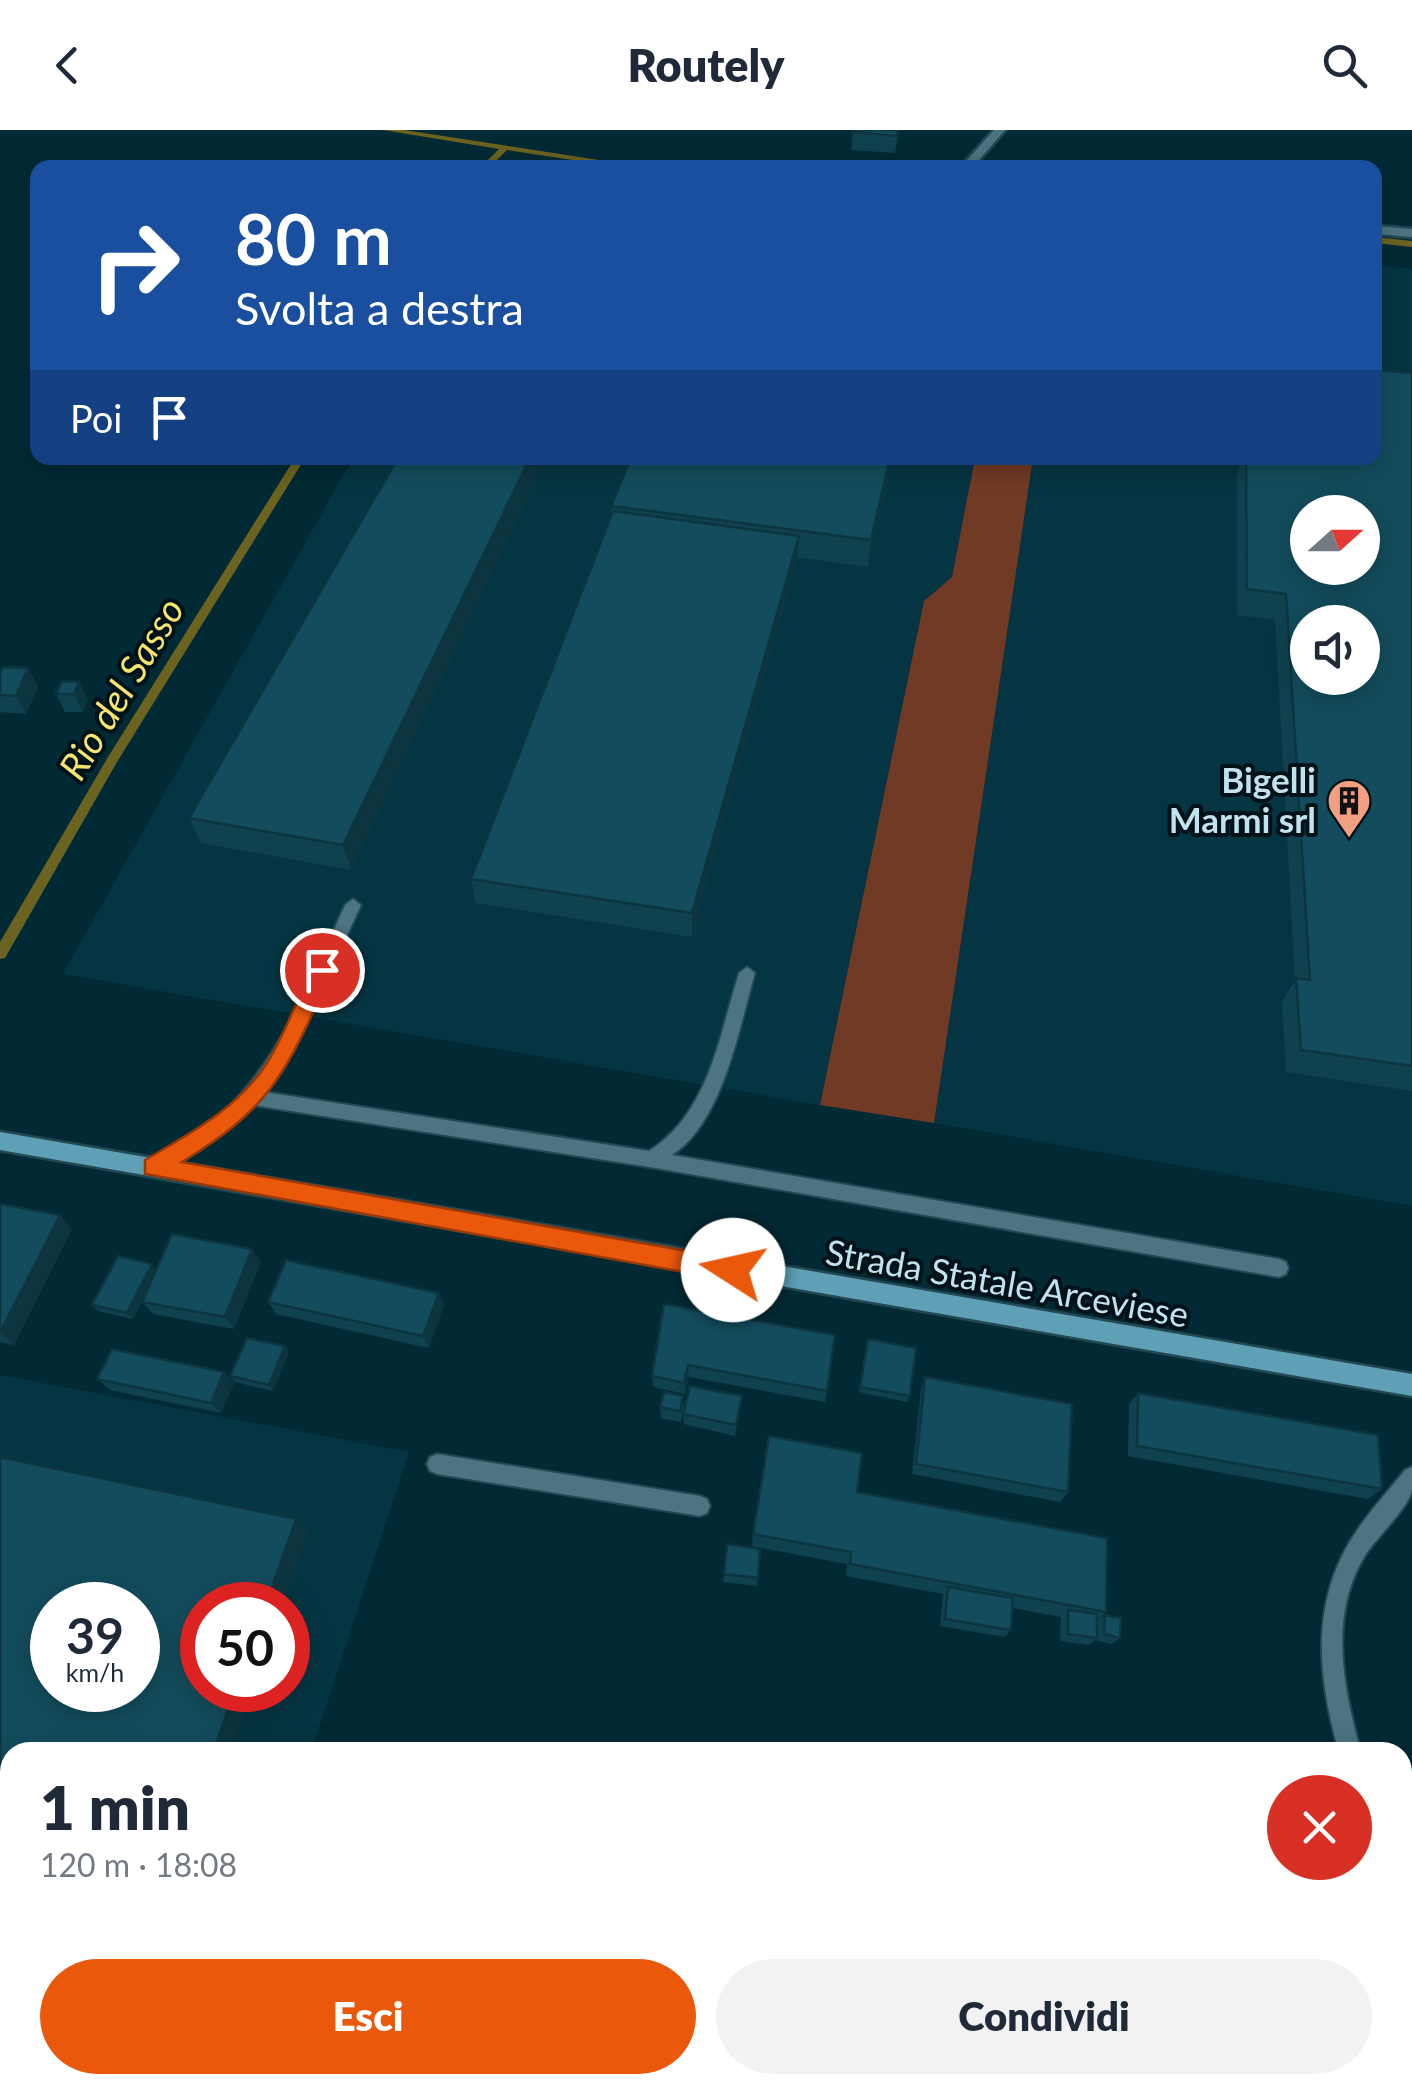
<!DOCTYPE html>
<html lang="it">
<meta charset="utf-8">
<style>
:root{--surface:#fff;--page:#f2f2f3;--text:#1f2937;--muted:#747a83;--accent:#ea580c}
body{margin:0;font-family:Lato,sans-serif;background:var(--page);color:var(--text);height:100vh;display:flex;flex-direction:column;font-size:38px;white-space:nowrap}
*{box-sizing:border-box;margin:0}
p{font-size:32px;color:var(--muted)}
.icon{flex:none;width:55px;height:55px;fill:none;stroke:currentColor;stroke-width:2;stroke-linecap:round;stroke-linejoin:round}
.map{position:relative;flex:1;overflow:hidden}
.sheet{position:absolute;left:0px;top:1612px;width:1412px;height:352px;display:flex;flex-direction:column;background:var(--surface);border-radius:30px 30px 0 0;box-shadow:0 5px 25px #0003}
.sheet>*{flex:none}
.banner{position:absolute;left:30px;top:30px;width:1352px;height:305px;border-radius:20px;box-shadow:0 5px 25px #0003;background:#1a4fa0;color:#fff;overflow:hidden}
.needle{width:65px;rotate:69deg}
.tools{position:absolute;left:1290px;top:365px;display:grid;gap:20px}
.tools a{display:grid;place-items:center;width:90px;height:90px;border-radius:50%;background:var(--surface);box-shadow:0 5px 25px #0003;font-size:50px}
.speed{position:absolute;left:30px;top:1452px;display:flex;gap:20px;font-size:50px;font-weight:700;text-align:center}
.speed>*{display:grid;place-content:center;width:130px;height:130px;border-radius:50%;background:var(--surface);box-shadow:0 5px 25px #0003;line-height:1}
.speed small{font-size:25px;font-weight:400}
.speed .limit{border:15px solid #d22;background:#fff;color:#111}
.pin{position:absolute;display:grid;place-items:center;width:85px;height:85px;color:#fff;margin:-42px;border:5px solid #fff;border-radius:50%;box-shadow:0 2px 10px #0007}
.me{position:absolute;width:110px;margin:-55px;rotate:280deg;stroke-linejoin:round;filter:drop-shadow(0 0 8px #0008)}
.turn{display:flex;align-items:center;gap:35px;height:210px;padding:0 40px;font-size:45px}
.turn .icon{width:130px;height:130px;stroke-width:2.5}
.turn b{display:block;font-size:70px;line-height:85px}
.then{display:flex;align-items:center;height:95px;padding:0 40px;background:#0003;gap:20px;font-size:38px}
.round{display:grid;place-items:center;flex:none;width:105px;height:105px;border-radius:52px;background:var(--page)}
.headline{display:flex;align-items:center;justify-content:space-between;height:170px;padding:0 40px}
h1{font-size:60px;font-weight:800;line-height:75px}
.action{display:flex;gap:20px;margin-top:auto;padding:20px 40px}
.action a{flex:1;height:115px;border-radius:60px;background:var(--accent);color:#fff;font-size:40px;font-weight:800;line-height:115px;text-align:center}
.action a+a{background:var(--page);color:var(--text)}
header{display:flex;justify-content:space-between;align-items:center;height:130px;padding:0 40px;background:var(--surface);font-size:45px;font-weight:800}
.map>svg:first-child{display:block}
.built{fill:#053542;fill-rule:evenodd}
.green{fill:#713a25}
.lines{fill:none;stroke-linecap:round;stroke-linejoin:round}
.stream{fill:#6c6320;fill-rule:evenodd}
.lane-casing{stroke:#214853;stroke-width:4}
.street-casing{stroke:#214853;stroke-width:5}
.secondary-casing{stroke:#214853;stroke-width:5}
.lane{fill:#4c7481;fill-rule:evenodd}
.street{fill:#4c7481;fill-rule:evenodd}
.secondary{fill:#5fa0b6;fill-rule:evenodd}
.wall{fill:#10414f}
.shaded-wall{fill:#0d3540}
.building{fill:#134c5c;stroke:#0d3540;stroke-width:2.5;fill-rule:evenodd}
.route{fill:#ea580c;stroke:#983908;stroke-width:2.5}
.labels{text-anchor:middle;stroke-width:8;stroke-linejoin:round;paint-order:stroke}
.poi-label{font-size:35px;font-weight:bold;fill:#c1e3ef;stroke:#001118;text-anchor:end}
.street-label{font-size:35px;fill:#c1e3ef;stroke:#001118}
.water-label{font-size:38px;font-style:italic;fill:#f5e46f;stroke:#001118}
</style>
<header><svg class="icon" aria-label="back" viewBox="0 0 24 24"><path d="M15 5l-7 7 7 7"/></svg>Routely<svg class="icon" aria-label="search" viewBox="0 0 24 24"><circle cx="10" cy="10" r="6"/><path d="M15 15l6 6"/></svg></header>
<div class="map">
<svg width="1412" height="1963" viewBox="0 0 1412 1963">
<rect width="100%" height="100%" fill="#022a35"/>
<g class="built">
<path d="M 1375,135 L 1412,139 L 1412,1076 L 934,993 L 1033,328 L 1375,328 ZM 1308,382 L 1362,382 L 1362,438 L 1308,438 ZM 1308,492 L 1362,492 L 1362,548 L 1308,548 Z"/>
<path d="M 353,328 L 975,328 L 952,448 L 924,471 L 820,975 L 63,844 Z"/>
<path d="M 0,1245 L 409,1322 L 311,1622 L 10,1622 L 10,1955 L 202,1955 L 200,1963 L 0,1963 ZM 52,1475 L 138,1475 L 138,1560 L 52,1560 ZM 202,1475 L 288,1475 L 288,1560 L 202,1560 Z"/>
</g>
<path class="green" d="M 975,328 L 1033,328 L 934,993 L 820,975 L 924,471 L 952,447 Z"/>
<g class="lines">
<g class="stream">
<path d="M 383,0 L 404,0 L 651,38 L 626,38 L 507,20 L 489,38 L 480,38 L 499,19 Z"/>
<path d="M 1375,107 L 1412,111 L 1412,117 L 1375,113 Z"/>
<path d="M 295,328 L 305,328 L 117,632 L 5,828 L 0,829 L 0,812 L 108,627 Z"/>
</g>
<defs>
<g id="lane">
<path d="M 353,769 L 361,775 C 331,839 305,904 264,962 L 649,1021 C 709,983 719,906 739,843 L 747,837 L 755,843 C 739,898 723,992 672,1025 L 1279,1129 L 1286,1132 L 1288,1138 L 1286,1144 L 1279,1147 L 650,1037 L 252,975 C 225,1004 195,1023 160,1043 L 154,1045 L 148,1043 L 145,1037 L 148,1031 C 175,1017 202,1002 225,981 C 283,924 312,847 345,775 Z"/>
<path d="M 437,1324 L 700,1366 L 707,1369 L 710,1376 L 707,1383 L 700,1386 L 437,1344 L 430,1341 L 427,1334 L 430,1327 Z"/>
<path d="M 1412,1337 C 1412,1344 1412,1353 1412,1360 C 1409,1377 1377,1407 1366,1424 C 1328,1484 1343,1558 1361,1622 L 1339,1622 C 1319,1552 1310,1480 1349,1413 C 1364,1387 1386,1364 1405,1340 Z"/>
<path d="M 1402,1793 L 1412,1800 L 1412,1849 L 1402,1844 Z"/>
</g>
<g id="street">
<path d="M 994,0 L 1005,0 L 972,38 L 960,38 Z"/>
<path d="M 1375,96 L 1412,99 L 1412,107 L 1375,104 Z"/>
</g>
<path id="secondary" d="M 0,1002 L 1412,1244 L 1412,1266 L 0,1020 Z"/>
</defs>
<use href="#lane" class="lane-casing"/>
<use href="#street" class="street-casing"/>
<use href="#secondary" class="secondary-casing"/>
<use href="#lane" class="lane"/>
<use href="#street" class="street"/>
<use href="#secondary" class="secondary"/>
</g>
<g class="wall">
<path d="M 853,0 L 899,0 L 895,23 L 851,20 Z"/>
<path d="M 1380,240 L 1412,243 L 1412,961 L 1286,942 L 1282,871 L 1295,851 L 1275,490 L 1237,485 L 1237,346 L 1243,328 L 1375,328 Z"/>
<path d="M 398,328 L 546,328 L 351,740 L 201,713 L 189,688 Z"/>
<path d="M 631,328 L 893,328 L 868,437 L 797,427 L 692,807 L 476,773 L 471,749 L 611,384 L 611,376 Z"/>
<path d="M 0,543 L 38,556 L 26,584 L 0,582 Z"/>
<path d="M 79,552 L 88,570 L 83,582 L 65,582 L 56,564 Z"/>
<path d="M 0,1074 L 72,1099 L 14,1215 L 0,1212 Z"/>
<path d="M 261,1132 L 234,1199 L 153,1184 L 142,1172 L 146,1163 L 133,1189 L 98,1181 L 92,1175 L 156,1139 Z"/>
<path d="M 268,1172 L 444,1175 L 429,1218 L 276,1184 Z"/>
<path d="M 664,1174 L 827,1261 L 825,1272 L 689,1247 L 685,1264 L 653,1257 L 652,1246 Z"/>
<path d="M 867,1215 L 910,1266 L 907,1272 L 859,1262 Z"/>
<path d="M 285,1216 L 289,1222 L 273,1261 L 235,1252 L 230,1246 Z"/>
<path d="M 224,1242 L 234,1253 L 221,1283 L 110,1260 L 97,1249 Z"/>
<path d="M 925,1247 L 1068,1362 L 1060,1372 L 912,1344 L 921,1259 Z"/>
<path d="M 1138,1263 L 1382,1359 L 1368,1369 L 1128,1326 L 1129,1274 Z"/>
<path d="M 683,1266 L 684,1277 L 681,1292 L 661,1288 L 660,1277 Z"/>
<path d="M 742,1266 L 735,1306 L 684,1294 L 683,1284 Z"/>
<path d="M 857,1362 L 1106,1482 L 1097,1491 L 1105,1485 L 1120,1508 L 1111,1514 L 1095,1510 L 1089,1515 L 1060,1511 L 1061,1487 L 1012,1478 L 1011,1500 L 1005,1507 L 940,1496 L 943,1464 L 846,1446 L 847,1434 L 752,1416 L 753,1404 Z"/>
<path d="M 760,1419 L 757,1456 L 723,1452 L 724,1444 Z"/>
</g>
<g class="shaded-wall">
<path d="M 530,328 L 546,328 L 351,740 L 343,715 Z"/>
<path d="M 890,328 L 893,328 L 868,437 L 871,410 Z"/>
<path d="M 799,406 L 797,432 L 692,807 L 692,783 Z"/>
<path d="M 28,538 L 38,556 L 26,584 L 16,566 Z"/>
<path d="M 79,552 L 88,570 L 83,582 L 74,564 Z"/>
<path d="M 60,1085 L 72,1099 L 14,1215 L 0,1203 Z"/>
<path d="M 252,1119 L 261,1132 L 234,1199 L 225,1187 Z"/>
<path d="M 152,1134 L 157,1140 L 133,1189 L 127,1183 Z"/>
<path d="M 439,1163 L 444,1175 L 429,1218 L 423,1206 Z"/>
<path d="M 285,1216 L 289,1222 L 273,1261 L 269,1255 Z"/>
<path d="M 688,1235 L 689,1247 L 685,1264 L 684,1253 Z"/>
<path d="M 224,1242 L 234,1253 L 221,1283 L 211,1273 Z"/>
<path d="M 296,1389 L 309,1402 L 283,1475 L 266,1475 Z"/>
<path d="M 235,1560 L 253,1560 L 231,1622 L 213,1622 Z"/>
</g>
<g class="building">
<path d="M 853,0 L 898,0 L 897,6 L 852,2 Z"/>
<path d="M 1375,213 L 1378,213 L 1380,240 L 1412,243 L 1412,936 L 1301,920 L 1296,848 L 1310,850 L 1286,464 L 1247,459 L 1246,328 L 1375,328 ZM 1308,382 L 1362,382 L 1362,438 L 1308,438 ZM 1308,492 L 1362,492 L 1362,548 L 1308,548 Z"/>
<path d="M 398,328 L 530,328 L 343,715 L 189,688 Z"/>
<path d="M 631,328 L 890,328 L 871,410 L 611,376 Z"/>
<path d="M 613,381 L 799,406 L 692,783 L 471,749 Z"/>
<path d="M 3,537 L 28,538 L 16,566 L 0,565 L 0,543 Z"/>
<path d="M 62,551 L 79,552 L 74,564 L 56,564 Z"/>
<path d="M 0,1074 L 60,1085 L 0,1203 Z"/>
<path d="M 172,1104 L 252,1119 L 225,1187 L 142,1172 Z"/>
<path d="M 118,1126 L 152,1134 L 127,1183 L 92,1175 Z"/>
<path d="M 286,1130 L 439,1163 L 423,1206 L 268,1172 Z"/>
<path d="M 664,1174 L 835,1205 L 827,1261 L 688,1235 L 684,1253 L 652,1246 Z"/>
<path d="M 247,1208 L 285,1216 L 269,1255 L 230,1246 Z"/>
<path d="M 868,1209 L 916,1218 L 910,1266 L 860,1257 Z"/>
<path d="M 112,1219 L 224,1242 L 211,1273 L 97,1249 Z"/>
<path d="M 925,1247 L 1072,1274 L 1068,1362 L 916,1334 Z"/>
<path d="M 690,1256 L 742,1266 L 736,1295 L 683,1284 Z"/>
<path d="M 664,1262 L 683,1266 L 680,1281 L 660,1277 Z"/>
<path d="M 1138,1263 L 1378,1305 L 1382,1359 L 1137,1316 Z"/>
<path d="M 769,1306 L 862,1323 L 857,1362 L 1107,1408 L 1106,1482 L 850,1434 L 851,1422 L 753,1404 Z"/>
<path d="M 0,1327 L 296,1389 L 266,1475 L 202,1475 L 202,1560 L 235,1560 L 213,1622 L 10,1622 L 10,1906 L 0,1903 ZM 52,1475 L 138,1475 L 138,1560 L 52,1560 Z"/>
<path d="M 727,1414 L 760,1419 L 758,1448 L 724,1444 Z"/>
<path d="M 948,1457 L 1013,1468 L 1011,1500 L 945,1489 Z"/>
<path d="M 1068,1480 L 1097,1484 L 1097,1508 L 1068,1504 Z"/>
<path d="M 1105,1485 L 1121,1488 L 1120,1508 L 1104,1504 Z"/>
</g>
<path class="route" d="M 322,832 L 333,840 C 287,937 277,975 182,1032 L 733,1129 L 745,1140 L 741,1148 L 733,1151 L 145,1044 L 145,1030 C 191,1003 237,979 267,933 C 286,903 298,866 314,835 Z"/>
<defs>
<symbol id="building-pin" viewBox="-11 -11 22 30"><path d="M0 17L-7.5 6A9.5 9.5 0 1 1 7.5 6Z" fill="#f2a081" stroke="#001118"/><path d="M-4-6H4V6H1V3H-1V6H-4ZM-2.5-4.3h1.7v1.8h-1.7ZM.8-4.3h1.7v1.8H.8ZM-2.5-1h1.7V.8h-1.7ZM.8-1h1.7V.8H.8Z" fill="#111"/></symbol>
</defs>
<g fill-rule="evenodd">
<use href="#building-pin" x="1324" y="646" width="50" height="68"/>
</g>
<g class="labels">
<g class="poi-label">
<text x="1316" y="663">Bigelli<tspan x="1316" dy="40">Marmi srl</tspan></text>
</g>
<g class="street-label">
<text transform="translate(1007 1154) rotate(10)" y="12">Strada Statale Arceviese</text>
</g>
<g class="water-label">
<text transform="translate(122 559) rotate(-59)" y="13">Rio del Sasso</text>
</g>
</g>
</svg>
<div class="tools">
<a><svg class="needle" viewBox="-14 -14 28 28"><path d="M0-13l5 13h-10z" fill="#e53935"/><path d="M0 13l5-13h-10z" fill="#747a83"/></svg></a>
<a><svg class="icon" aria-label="sound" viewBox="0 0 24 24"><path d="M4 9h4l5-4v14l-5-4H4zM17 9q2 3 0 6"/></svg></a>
</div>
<div class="speed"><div>39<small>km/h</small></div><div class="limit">50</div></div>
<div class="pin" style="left:322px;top:840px;background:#d93025"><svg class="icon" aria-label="arrive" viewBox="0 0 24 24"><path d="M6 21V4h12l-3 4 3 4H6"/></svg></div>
<svg class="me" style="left:733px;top:1140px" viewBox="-20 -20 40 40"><circle r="19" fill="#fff"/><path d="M0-13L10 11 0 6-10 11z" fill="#ea580c"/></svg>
<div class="banner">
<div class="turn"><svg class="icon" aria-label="right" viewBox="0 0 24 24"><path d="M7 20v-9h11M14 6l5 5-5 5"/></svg><div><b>80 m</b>Svolta a destra</div></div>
<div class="then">Poi<svg class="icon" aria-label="arrive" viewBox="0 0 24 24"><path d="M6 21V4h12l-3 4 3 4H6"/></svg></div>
</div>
<section class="sheet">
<div class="headline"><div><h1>1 min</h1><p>120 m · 18:08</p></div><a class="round" style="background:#d93025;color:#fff"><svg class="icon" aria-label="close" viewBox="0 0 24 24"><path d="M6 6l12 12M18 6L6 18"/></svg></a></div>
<div class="action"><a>Esci</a><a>Condividi</a></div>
</section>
</div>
